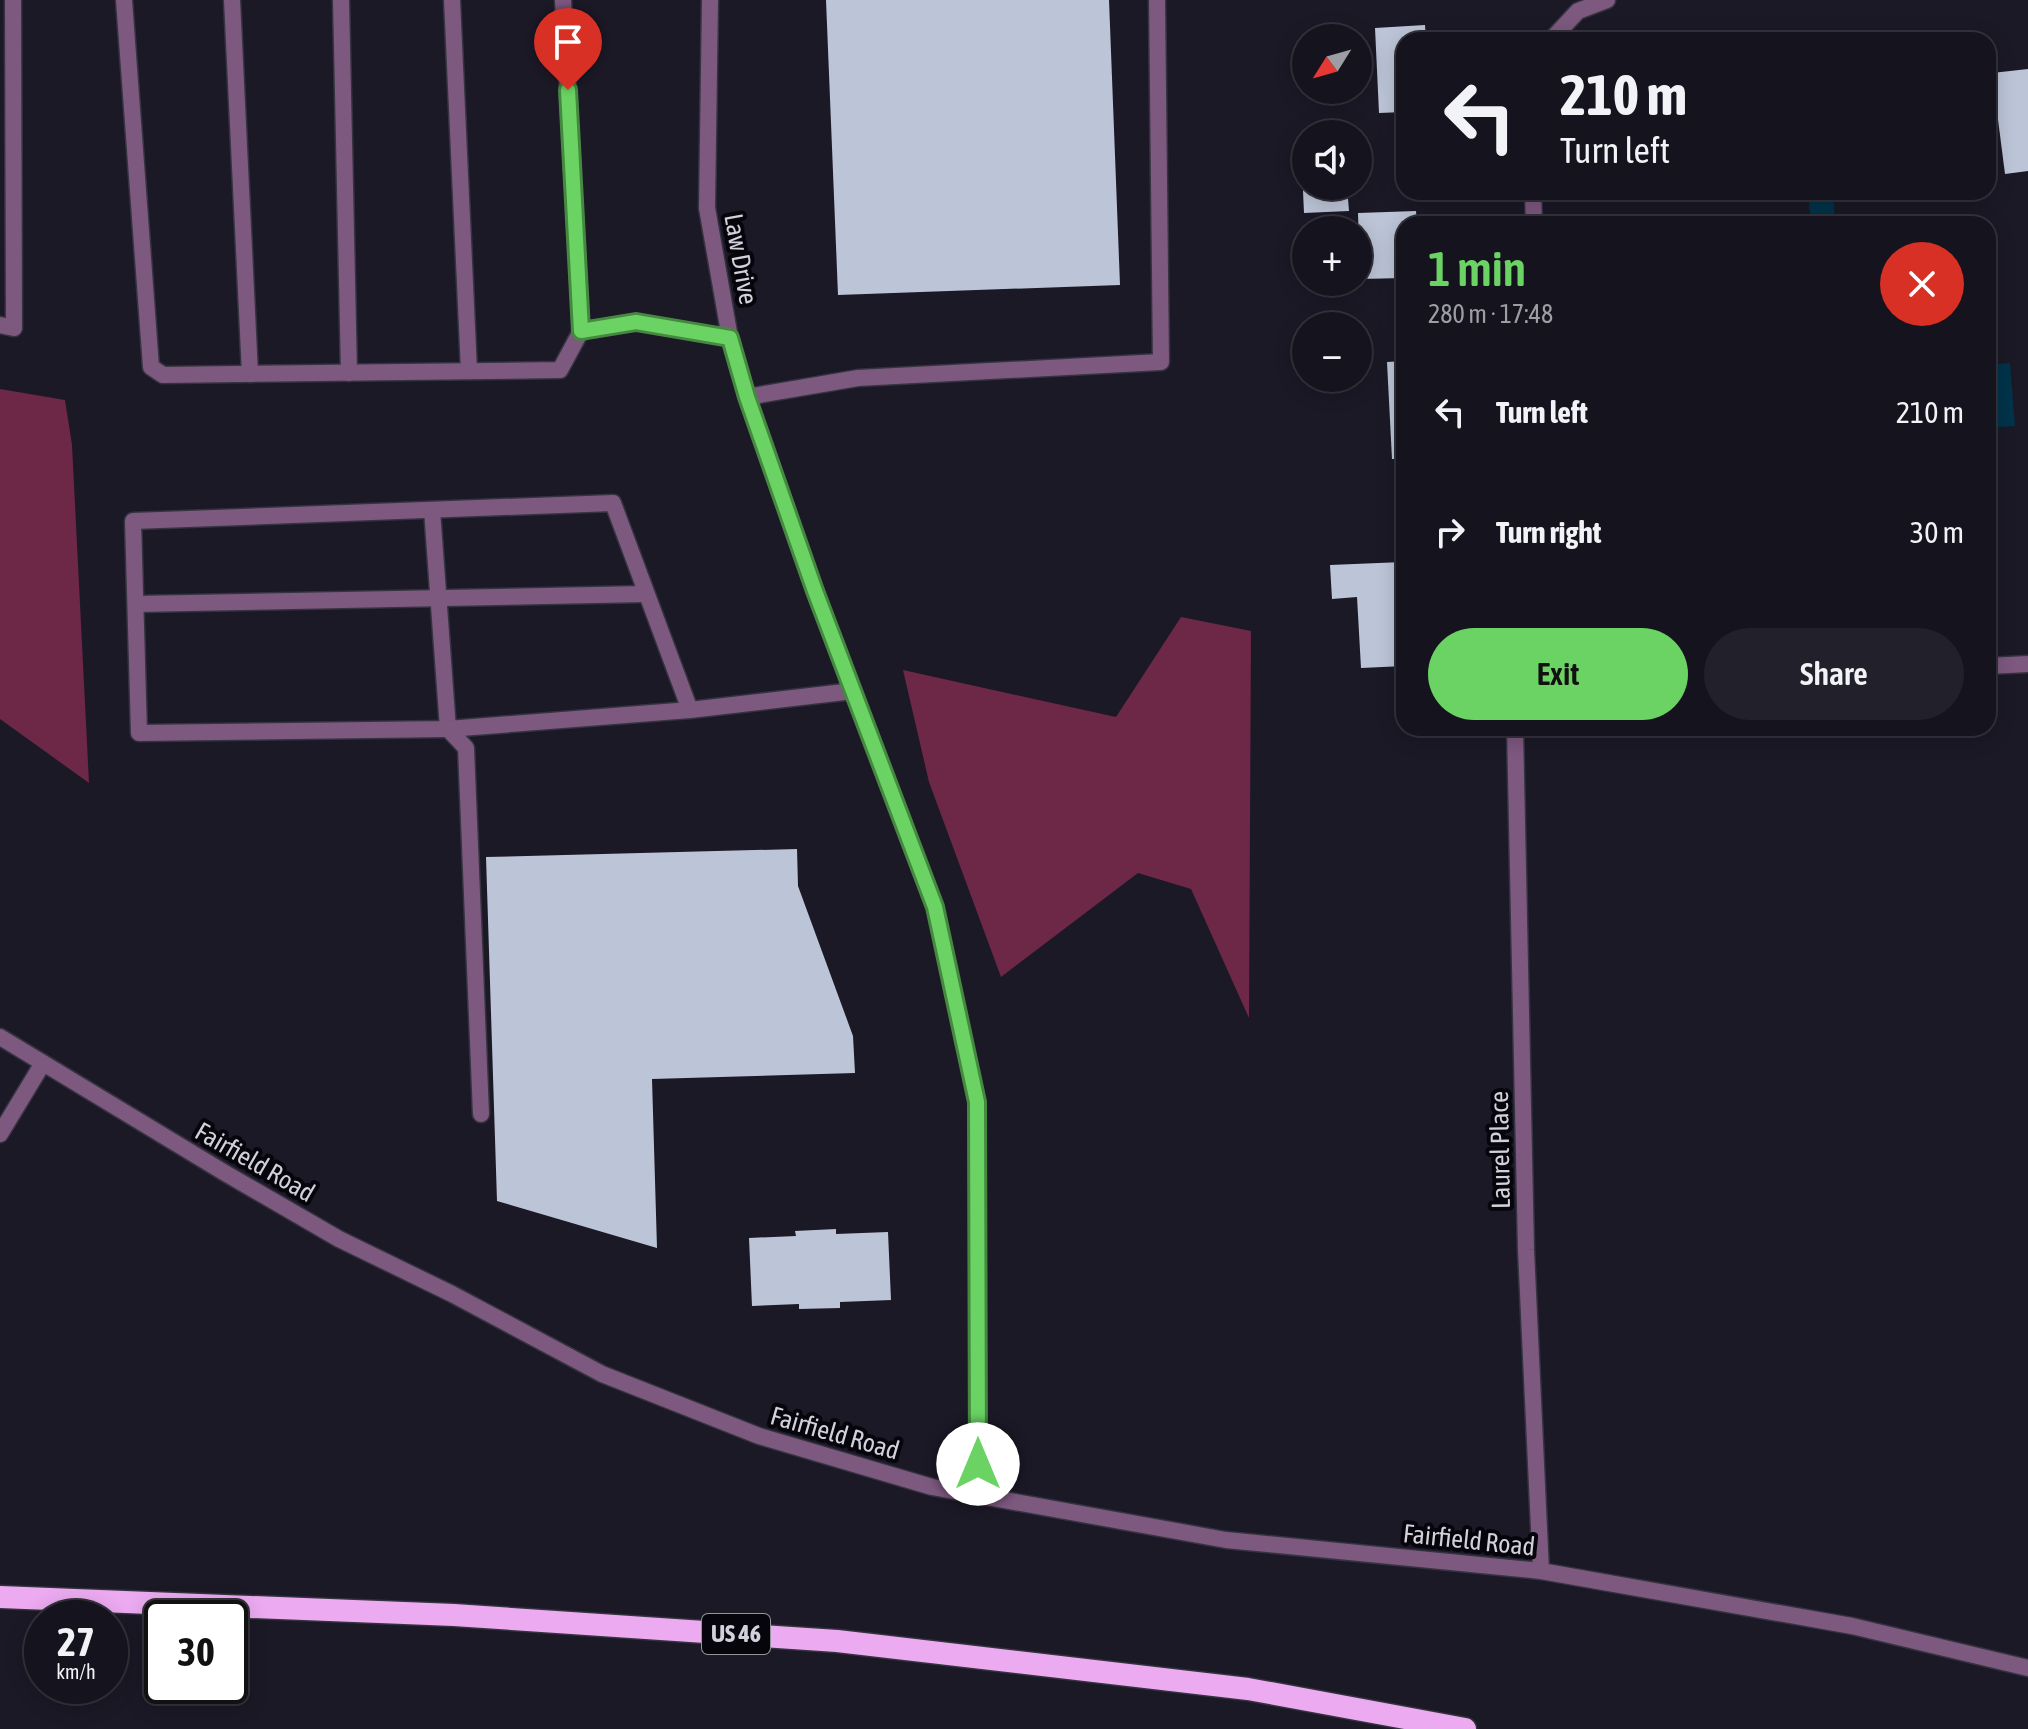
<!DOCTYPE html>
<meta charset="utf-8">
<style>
:root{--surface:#15131d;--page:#22202a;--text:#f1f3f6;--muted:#9d9ea4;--line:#34323b;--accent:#6ad363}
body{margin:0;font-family:"Asap Condensed",sans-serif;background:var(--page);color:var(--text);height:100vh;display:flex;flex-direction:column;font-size:30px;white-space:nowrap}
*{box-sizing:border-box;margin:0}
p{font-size:26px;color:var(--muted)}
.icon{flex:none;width:44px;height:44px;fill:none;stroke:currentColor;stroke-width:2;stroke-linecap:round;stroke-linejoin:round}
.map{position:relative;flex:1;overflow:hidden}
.panel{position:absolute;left:1396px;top:216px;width:600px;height:520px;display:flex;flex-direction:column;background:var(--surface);border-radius:24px;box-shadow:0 4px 20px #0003,0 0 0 2px var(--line)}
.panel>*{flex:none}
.guide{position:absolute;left:1396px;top:32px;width:600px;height:168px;border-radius:24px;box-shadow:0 4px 20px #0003,0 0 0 2px var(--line);background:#15131d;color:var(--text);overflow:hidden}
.needle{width:52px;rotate:233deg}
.tools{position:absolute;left:1292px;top:24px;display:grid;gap:16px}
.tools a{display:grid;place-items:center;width:80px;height:80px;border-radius:50%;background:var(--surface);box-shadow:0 4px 20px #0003,0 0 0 2px var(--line);font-size:40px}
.speed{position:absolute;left:24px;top:1600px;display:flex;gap:16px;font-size:40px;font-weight:700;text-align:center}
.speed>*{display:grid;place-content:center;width:104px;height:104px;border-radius:50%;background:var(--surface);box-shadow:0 4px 20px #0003,0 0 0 2px var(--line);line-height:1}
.speed small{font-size:20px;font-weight:400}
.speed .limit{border:4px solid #111;border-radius:12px;background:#fff;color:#111}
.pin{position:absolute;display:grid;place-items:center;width:68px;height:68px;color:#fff;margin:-82px -34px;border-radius:50% 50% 50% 0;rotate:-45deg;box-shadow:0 0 8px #0007}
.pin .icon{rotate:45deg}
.me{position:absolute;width:88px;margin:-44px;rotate:0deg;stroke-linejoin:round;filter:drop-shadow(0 0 6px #0008)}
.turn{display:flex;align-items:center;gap:28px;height:168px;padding:0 32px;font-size:36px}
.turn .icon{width:104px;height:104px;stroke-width:2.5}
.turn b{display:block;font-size:56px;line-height:68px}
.round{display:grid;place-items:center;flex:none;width:84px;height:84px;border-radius:42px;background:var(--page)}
.summary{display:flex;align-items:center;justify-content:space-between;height:136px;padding:0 32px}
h1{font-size:48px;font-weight:600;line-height:60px;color:var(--accent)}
.action{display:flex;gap:16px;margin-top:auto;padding:16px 32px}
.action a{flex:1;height:92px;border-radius:48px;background:var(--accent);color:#111;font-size:32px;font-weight:600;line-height:92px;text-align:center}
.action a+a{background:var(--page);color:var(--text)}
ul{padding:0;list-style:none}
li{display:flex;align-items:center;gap:24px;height:120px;padding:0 32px}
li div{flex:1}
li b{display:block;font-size:30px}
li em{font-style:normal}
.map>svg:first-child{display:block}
.forest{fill:#6d2747}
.water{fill:#003349}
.building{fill:#bcc5d7}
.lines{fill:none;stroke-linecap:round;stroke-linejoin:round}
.service-casing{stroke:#353340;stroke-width:19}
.minor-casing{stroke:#353340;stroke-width:19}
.tertiary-casing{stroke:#353340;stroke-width:19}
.trunk-casing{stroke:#353340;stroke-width:25}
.service{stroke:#7d587f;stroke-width:16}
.minor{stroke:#7d587f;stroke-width:16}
.tertiary{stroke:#7d587f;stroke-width:16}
.trunk{stroke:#ecaaf0;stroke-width:22}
.route-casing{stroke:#458940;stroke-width:20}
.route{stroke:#6ad363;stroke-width:14}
.labels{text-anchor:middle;stroke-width:8;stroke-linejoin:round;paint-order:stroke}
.shield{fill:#06050b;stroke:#95949d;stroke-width:2}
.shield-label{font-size:24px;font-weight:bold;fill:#d2d1db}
.street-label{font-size:26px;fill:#d2d1db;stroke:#06050b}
</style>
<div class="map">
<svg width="2028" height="1729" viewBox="0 0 2028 1729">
<rect width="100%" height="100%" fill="#1c1927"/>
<g class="forest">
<path d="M 0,389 L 65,400 L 72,445 L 89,783 L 0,719 Z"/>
<path d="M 1181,617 L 1251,631 L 1249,1018 L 1191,889 L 1138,873 L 1001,977 L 929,782 L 903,670 L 1116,717 Z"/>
</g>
<g class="water">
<path d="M 1808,192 L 1833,192 L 1835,224 L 1811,224 Z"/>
<path d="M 2010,363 L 2015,426 L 1988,428 L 1988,365 Z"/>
</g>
<g class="building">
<path d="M 826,0 L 1109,0 L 1120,285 L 838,295 Z"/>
<path d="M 1425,25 L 1426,40 L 1404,40 L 1404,112 L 1379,113 L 1375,28 Z"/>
<path d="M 2028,69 L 2028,171 L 2005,174 L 1992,73 Z"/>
<path d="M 1302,169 L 1306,169 L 1306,186 L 1347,186 L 1349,211 L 1304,213 Z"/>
<path d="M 1625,192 L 1677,192 L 1676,200 L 1625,198 Z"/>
<path d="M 1416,211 L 1417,224 L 1404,224 L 1404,278 L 1360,279 L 1358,213 Z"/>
<path d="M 1404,361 L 1404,459 L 1392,459 L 1387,362 Z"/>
<path d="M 1403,562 L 1404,666 L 1361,668 L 1357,597 L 1332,599 L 1330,565 Z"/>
<path d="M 797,849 L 798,886 L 853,1036 L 855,1073 L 652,1079 L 657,1248 L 497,1201 L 486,857 Z"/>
<path d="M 836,1229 L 836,1234 L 888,1232 L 891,1300 L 840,1302 L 840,1308 L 799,1309 L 799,1304 L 752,1306 L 749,1238 L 796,1236 L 795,1231 Z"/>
</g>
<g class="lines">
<defs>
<g id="service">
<path d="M 124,0 L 151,367 L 163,375 L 560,370 L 581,331 L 563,0"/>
<path d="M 232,0 L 250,374"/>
<path d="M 341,0 L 349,373"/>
<path d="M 452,0 L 469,371"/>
<path d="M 0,325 L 14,328 L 13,0"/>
<path d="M 581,331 L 636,322 L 730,338"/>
<path d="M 747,397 L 858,378 L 1161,362 L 1157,0"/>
<path d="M 432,510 L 448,729 L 466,748 L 481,1114"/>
<path d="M 136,604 L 645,594"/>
<path d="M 690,710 L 448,729 L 139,733 L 133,521 L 613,503 L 690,710 L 853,691"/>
<path d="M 0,1134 L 43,1063"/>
</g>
<g id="minor">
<path d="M 710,0 L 707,208 L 730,338 L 747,397 L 815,591 L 935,907 L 977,1102 L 978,1494"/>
<path d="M 1551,40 L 1578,11 L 1607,0"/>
<path d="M 1533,192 L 1534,224"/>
<path d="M 1988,666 L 2028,664"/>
<path d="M 1515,728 L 1526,1250 L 1541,1571"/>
</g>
<path id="tertiary" d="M 0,1037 L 225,1173 L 339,1239 L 452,1294 L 602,1374 L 759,1436 L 932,1487 L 1226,1540 L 1541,1571 L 1852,1626 L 2028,1668"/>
<path id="trunk" d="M 0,1597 L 454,1615 L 837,1641 L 1248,1689 L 1465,1729"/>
</defs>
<use href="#service" class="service-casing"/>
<use href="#minor" class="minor-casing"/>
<use href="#tertiary" class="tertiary-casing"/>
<use href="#trunk" class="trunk-casing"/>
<use href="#service" class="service"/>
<use href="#minor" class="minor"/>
<use href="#tertiary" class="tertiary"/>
<use href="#trunk" class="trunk"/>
</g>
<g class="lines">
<defs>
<path id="route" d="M 568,90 L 581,331 L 636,322 L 730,338 L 747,397 L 815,591 L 935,907 L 977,1102 L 978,1464"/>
</defs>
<use href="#route" class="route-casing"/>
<use href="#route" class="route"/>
</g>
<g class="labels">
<rect class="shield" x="702" y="1614" width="68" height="40" rx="6"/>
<g class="shield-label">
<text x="736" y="1642">US 46</text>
</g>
<g class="street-label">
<text transform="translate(741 259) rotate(80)" y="9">Law Drive</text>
<text transform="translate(1500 1150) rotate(-91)" y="9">Laurel Place</text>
<text transform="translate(255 1162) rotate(30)" y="9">Fairfield Road</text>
<text transform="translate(835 1433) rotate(16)" y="9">Fairfield Road</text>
<text transform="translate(1469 1540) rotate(6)" y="9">Fairfield Road</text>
</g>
</g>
</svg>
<div class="tools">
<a><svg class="needle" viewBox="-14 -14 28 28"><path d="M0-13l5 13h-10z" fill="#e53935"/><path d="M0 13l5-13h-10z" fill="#9d9ea4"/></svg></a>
<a><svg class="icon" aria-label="sound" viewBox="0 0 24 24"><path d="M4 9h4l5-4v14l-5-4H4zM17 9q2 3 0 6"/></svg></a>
<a>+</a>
<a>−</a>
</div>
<div class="speed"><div>27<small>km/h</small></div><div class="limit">30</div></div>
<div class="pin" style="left:568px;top:90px;background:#d93025"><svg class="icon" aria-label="arrive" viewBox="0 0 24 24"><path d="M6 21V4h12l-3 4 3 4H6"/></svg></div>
<svg class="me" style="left:978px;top:1464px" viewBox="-20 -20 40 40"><circle r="19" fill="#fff"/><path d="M0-13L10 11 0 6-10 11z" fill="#6ad363"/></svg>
<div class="guide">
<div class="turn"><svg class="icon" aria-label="left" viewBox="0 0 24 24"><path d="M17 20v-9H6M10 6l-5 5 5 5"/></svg><div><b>210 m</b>Turn left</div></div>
</div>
<section class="panel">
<div class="summary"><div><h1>1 min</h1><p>280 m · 17:48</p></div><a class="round" style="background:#d93025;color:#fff"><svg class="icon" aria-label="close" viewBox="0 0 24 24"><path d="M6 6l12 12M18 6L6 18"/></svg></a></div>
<ul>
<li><svg class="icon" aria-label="left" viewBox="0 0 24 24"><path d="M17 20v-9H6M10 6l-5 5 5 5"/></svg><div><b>Turn left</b></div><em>210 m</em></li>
<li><svg class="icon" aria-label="right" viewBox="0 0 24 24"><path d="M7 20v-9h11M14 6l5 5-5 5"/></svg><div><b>Turn right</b></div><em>30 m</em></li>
</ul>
<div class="action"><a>Exit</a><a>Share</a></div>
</section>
</div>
